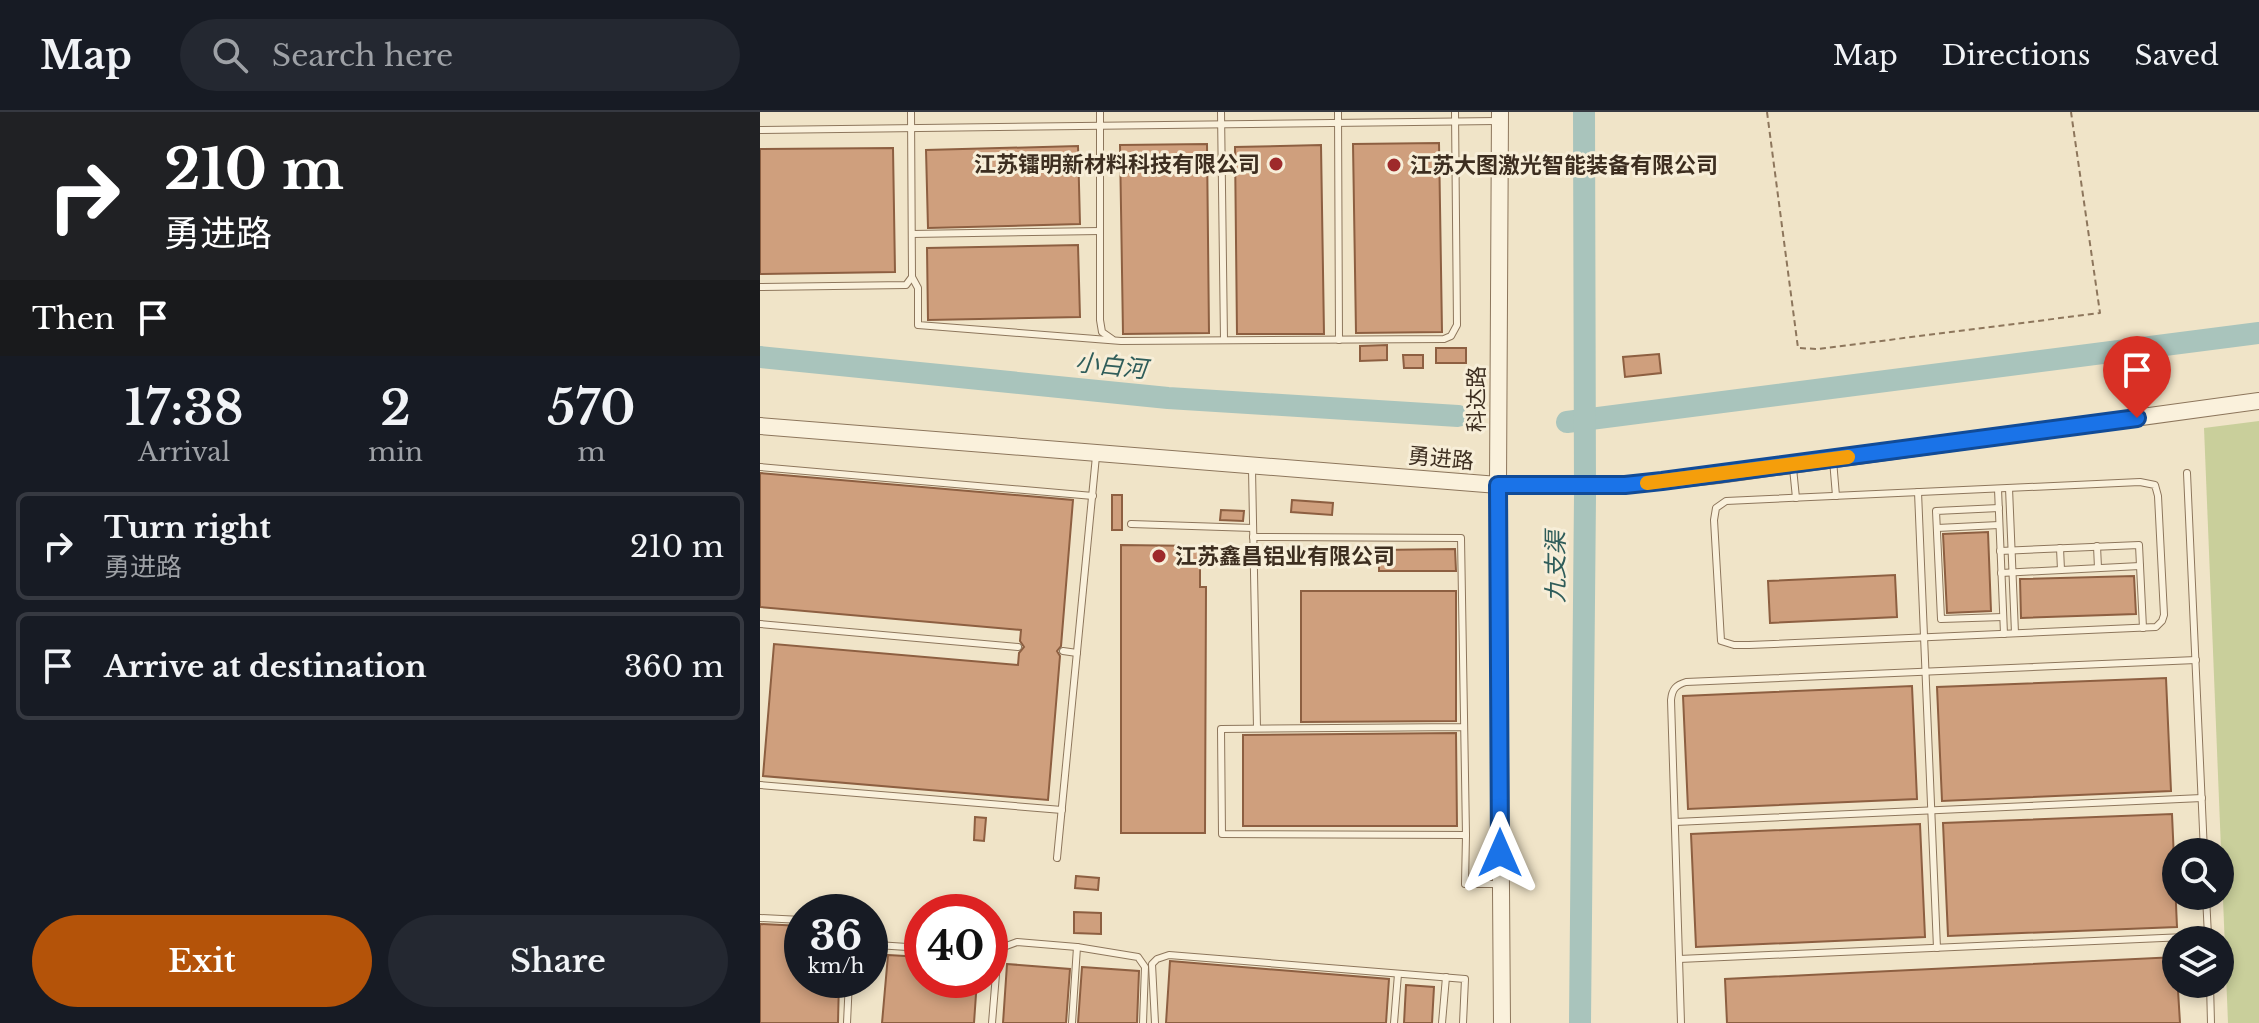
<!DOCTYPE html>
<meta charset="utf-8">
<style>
:root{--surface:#171b24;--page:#242831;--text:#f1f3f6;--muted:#9ea1a6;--line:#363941;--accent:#b45309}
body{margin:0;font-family:"Libre Baskerville","Noto Sans SC",serif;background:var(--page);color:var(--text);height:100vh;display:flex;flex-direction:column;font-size:30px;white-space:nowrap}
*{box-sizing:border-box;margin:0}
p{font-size:26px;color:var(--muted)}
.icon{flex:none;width:44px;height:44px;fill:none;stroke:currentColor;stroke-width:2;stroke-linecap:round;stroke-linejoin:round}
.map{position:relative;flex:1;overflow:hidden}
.side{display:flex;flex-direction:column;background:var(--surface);width:760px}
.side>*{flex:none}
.top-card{background:#202124;color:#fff;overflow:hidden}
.tools{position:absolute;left:1402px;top:726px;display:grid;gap:16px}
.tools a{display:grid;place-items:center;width:72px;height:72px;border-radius:50%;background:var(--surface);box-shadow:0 4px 12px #0003;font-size:40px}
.speed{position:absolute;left:24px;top:782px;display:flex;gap:16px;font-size:40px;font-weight:700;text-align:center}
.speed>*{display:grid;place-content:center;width:104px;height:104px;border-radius:50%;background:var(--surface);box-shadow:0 4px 12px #0003;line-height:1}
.speed small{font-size:20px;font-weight:400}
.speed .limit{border:12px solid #d22;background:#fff;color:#111}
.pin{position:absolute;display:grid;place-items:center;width:68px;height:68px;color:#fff;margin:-82px -34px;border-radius:50% 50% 50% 0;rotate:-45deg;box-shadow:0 0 8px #0007}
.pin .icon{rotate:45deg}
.me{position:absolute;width:88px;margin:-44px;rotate:0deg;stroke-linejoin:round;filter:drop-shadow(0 0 6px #0008)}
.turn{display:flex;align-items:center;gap:28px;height:168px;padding:0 32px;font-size:36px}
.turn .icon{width:104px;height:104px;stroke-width:2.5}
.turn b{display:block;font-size:56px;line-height:68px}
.then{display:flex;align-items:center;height:76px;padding:0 32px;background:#0003;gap:16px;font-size:30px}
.eta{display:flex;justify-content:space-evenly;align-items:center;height:136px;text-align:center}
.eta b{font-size:48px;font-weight:600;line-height:56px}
.primary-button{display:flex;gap:16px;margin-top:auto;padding:16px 32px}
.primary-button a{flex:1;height:92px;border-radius:48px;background:var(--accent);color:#fff;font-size:32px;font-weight:600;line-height:92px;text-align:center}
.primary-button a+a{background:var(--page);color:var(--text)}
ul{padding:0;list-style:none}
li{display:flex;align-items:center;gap:24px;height:108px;margin:0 16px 12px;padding:0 16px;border:4px solid var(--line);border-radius:12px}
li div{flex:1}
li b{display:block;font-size:30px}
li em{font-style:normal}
header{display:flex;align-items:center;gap:48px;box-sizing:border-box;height:112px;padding:0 40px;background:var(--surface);border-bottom:2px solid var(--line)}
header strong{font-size:38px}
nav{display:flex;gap:44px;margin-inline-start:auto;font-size:28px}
.search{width:560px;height:72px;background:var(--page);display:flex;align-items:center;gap:20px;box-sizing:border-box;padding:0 28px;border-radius:44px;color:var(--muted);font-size:30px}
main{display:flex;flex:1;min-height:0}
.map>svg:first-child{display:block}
.green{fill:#c9cf9b}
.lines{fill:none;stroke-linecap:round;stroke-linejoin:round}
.river{stroke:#a9c4bc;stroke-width:22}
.building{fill:#cf9f7d;stroke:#8d5f41;stroke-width:2}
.service-casing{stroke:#8d765c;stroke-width:8}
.tertiary-casing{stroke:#8d765c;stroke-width:18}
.path{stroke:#8d765c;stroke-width:2;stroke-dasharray:6 4;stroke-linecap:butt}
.service{stroke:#faf1dc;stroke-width:6}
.tertiary{stroke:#faf1dc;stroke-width:16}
.route-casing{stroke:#114b97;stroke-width:20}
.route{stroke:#1a73e8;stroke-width:14}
.slow{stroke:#f59e0b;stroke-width:14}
.poi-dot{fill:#9e2a2b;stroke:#f7eed8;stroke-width:3}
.labels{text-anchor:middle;stroke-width:6;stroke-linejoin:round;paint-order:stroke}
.poi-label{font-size:22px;font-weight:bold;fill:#3d2e20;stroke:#f7eed8;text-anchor:start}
.street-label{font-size:22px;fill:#3d2e20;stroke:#f7eed8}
.water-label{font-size:24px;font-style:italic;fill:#2f5d5a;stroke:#f7eed8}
</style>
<header>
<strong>Map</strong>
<div class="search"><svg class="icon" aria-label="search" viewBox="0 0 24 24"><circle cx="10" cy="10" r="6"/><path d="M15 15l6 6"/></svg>Search here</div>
<nav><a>Map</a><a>Directions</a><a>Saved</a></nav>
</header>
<main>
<section class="side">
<div class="top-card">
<div class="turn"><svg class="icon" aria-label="right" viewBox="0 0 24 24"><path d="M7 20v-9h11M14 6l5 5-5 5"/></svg><div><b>210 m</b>勇进路</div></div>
<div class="then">Then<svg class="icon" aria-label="arrive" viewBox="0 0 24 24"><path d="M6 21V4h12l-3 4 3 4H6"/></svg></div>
</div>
<div class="eta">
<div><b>17:38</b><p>Arrival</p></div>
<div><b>2</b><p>min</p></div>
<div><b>570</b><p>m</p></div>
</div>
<ul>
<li><svg class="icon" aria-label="right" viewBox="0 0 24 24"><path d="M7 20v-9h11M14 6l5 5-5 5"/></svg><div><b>Turn right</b><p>勇进路</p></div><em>210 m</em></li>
<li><svg class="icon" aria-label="arrive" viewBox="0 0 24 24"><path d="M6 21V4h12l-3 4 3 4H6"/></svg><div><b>Arrive at destination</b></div><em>360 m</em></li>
</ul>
<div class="primary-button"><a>Exit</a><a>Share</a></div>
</section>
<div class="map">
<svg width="1499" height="911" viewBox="0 0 1499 911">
<rect width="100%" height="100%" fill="#f0e4c8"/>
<path class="green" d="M 1499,309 L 1499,911 L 1468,911 L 1444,316 Z"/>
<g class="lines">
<g class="river">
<path d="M 0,245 L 408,286 L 698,304"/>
<path d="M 807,310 L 1499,221"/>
<path d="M 820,911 L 825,384 L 824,0"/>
</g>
</g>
<g class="building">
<path d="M 679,31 L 682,220 L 596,221 L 593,32 Z"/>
<path d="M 447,32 L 449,221 L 363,222 L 360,33 Z"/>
<path d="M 561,33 L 564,222 L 477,222 L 475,35 Z"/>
<path d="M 318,34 L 320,112 L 168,116 L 166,38 Z"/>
<path d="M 133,36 L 135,160 L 0,162 L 0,37 Z"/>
<path d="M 318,133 L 320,205 L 168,208 L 167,136 Z"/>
<path d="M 627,233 L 627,248 L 600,249 L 600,234 Z"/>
<rect x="676" y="236" width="30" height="15"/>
<path d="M 899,242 L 901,261 L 865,265 L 863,245 Z"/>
<path d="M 643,243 L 663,243 L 663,256 L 644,256 Z"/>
<path d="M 0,361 L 313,388 L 301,534 L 297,539 L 300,544 L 288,688 L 3,664 L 14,532 L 258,553 L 259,541 L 264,535 L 260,529 L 261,518 L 0,495 Z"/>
<rect x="352" y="383" width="10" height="35"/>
<path d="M 532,388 L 573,391 L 572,403 L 531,400 Z"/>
<path d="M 461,398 L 484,399 L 483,409 L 460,408 Z"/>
<path d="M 1228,420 L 1231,499 L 1187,501 L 1183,422 Z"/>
<path d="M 361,433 L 440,434 L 440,475 L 446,475 L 445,721 L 361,721 Z"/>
<path d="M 695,437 L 696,459 L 619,459 L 619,438 Z"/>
<path d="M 1135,463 L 1137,505 L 1010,511 L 1008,469 Z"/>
<path d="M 1374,464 L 1376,502 L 1261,506 L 1260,467 Z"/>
<path d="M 541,479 L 696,479 L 696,609 L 541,610 Z"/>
<path d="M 1406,566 L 1411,679 L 1182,689 L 1177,575 Z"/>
<path d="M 1152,574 L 1157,687 L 928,697 L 923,584 Z"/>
<path d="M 696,621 L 697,714 L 483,714 L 483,623 Z"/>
<path d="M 1412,702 L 1417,815 L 1188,824 L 1183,711 Z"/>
<path d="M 215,705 L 226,706 L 224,729 L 214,728 Z"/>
<path d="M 1160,712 L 1165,825 L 936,835 L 931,722 Z"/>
<path d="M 316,764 L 339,766 L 338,778 L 315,776 Z"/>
<path d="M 314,800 L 341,801 L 341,822 L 314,821 Z"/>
<path d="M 0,812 L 42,814 L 42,868 L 79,868 L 78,911 L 0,911 Z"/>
<path d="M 128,843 L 162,845 L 162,868 L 217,868 L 214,911 L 122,911 Z"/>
<path d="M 1416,845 L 1420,911 L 967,911 L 965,867 Z"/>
<path d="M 410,849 L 629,867 L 626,911 L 406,911 Z"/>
<path d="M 247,852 L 310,857 L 306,911 L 243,911 Z"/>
<path d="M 322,855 L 379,859 L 377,911 L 318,911 Z"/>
<path d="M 646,873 L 674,875 L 672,911 L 644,911 Z"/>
</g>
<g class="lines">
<defs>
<g id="service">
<path d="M 340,0 L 340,208 L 342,220 L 352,227"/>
<path d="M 461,0 L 464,228"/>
<path d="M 578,0 L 579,228"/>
<path d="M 0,18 L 736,9"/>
<path d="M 152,122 L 340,119"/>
<path d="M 152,165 L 158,176 L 158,213 L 361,229 L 684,227 L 691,224 L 697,213 L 695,0"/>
<path d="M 0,175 L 146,173 L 152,165 L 151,0"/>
<path d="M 1073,348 L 1076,384"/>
<path d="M 0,355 L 333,384"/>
<path d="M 1033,356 L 1036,386"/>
<path d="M 492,357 L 497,616"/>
<path d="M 1427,361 L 1444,740"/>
<path d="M 1380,370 L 1395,373 L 1398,384 L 1404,503 L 1402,509 L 1396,515 L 989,533 L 974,533 L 961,529 L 954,408 L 956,396 L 966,389 Z"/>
<path d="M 1249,376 L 1255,521"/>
<path d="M 1238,377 L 1244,522"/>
<path d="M 1158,380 L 1177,836"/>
<path d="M 1239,396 L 1176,399 L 1181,507 L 1243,505"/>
<path d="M 371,412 L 493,416"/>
<path d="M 1177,416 L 1239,413"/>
<path d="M 493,425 L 701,426 L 706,723 L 462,722 L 461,617 L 704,615"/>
<path d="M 1337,434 L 1338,456"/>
<path d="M 1300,436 L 1301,458"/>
<path d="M 1240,439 L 1379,433 L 1383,516"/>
<path d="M 1241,461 L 1380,454"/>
<path d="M 0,512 L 258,535"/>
<path d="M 303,539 L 317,541"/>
<path d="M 0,673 L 302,698"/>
<path d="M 915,710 L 1442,686"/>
<path d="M 706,723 L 705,772 L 741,772"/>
<path d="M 297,746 L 336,344"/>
<path d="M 1446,784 L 1448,824"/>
<path d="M 0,806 L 42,808"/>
<path d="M 117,833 L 162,836"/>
<path d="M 230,840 L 257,830 L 317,835 L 378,845 L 385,855 L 383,911"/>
<path d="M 919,847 L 1448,824"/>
<path d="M 1450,872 L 1451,911"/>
<path d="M 87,911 L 89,868"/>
<path d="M 232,911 L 238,838"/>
<path d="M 312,911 L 317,835"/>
<path d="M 395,911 L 392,852 L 397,847 L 409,843 L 705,867 L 703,911"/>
<path d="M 634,911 L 638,862"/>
<path d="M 682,911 L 686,865"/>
<path d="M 921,911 L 911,588 C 912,577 916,573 926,570 L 1436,548"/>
</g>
<g id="tertiary">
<path d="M 740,0 L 738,373 L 742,911"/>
<path d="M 0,314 L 738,373 L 865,373 L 958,363 L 1499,289"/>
</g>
</defs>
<use href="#service" class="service-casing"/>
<use href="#tertiary" class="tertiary-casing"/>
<path class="path" d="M 1007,0 L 1038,236 L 1058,237 L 1340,201 L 1311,0"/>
<use href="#service" class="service"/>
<use href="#tertiary" class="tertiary"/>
</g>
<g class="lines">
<defs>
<path id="route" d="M 740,741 L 738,373 L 865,373 L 902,369 L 1377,306"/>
</defs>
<use href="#route" class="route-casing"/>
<use href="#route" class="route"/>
<path class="slow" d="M 887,371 L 1088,345"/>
</g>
<g class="poi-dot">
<circle cx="516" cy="52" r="8"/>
<circle cx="634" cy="53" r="8"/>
<circle cx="399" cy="444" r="8"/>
</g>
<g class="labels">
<g class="poi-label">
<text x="500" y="60" text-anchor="end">江苏镭明新材料科技有限公司</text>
<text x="650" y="61">江苏大图激光智能装备有限公司</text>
<text x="415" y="452">江苏鑫昌铝业有限公司</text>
</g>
<g class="street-label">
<text transform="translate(716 287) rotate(-90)" y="8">科达路</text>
<text transform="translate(681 346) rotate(5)" y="8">勇进路</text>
</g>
<g class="water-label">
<text transform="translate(351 254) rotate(6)" y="8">小白河</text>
<text transform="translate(796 455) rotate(-90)" y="8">九支渠</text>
</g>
</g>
</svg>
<div class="tools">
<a><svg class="icon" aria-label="search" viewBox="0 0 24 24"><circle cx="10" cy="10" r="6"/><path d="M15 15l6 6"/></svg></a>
<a><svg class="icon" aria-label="layers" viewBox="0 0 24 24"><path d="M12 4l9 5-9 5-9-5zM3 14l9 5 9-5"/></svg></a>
</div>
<div class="speed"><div>36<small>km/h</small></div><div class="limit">40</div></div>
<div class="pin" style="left:1377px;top:306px;background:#d93025"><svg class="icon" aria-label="arrive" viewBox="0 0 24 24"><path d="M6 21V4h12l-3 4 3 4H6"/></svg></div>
<svg class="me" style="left:740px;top:741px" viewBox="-20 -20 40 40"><path d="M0-17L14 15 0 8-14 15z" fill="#1a73e8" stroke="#fff" stroke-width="4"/></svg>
</div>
</main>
